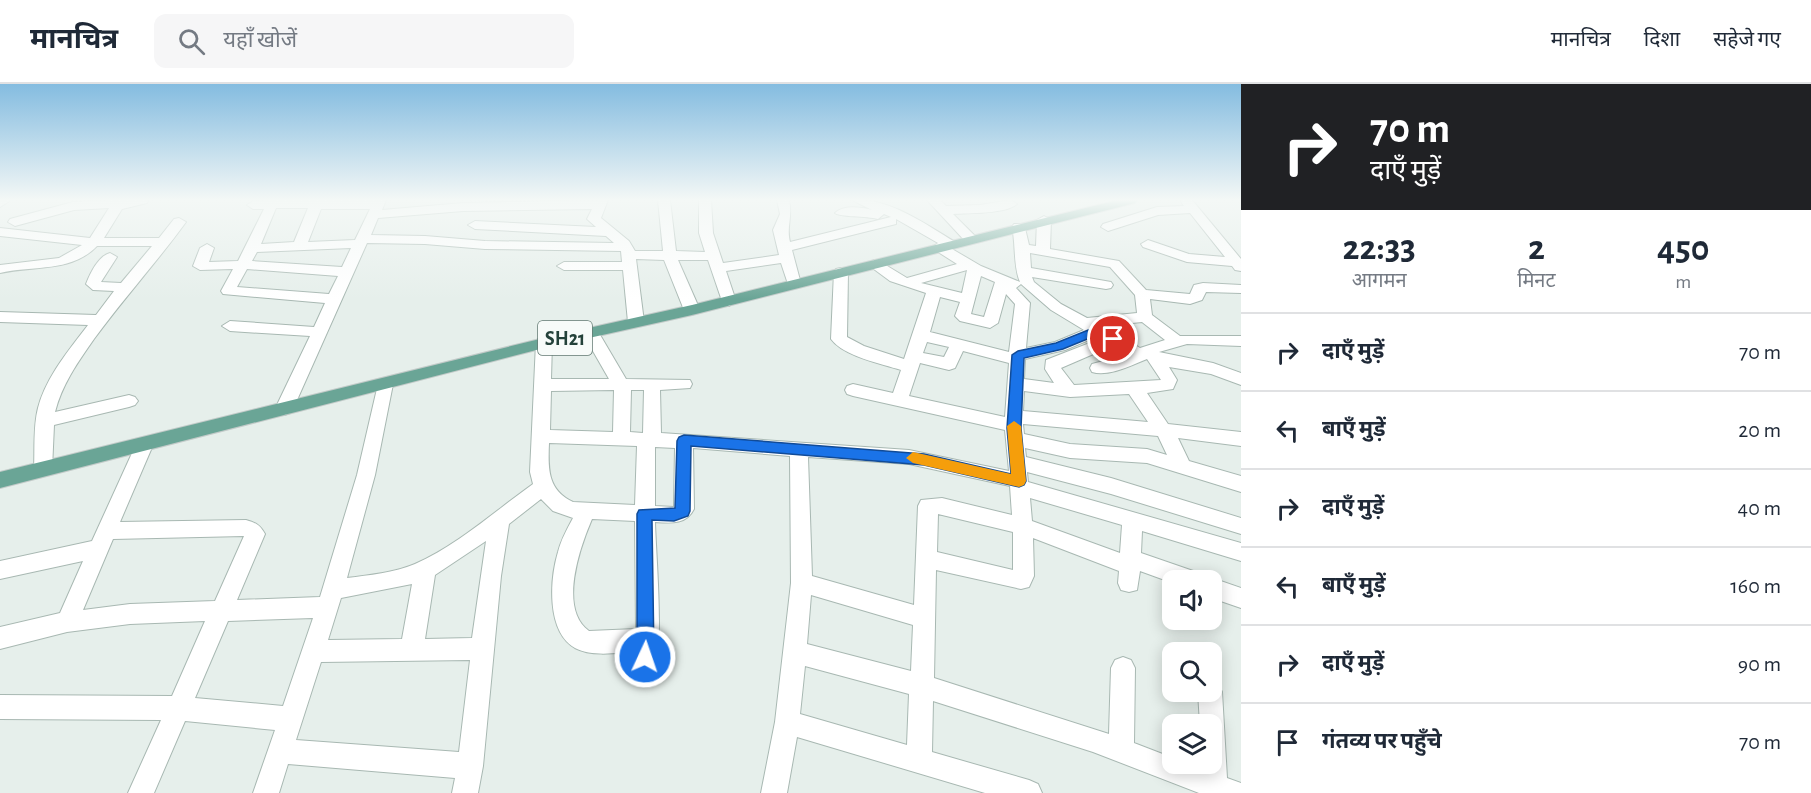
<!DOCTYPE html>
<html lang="hi">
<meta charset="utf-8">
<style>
:root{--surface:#fff;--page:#f6f6f7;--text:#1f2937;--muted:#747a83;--line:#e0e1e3}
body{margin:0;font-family:"Alegreya Sans","Noto Sans Devanagari",sans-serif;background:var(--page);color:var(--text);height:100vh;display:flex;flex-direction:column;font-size:22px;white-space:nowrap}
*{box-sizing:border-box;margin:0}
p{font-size:20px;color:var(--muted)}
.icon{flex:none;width:33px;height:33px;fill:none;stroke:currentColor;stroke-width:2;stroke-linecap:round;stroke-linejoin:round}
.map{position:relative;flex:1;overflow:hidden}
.side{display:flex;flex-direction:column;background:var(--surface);width:570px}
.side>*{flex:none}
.guide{background:#202124;color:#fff;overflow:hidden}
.controls{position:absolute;left:1162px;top:486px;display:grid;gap:12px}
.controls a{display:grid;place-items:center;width:60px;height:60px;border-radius:12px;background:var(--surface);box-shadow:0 3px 15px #0003;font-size:30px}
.pin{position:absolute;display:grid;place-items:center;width:51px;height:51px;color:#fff;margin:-26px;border:3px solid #fff;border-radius:50%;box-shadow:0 2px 6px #0007}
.me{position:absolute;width:66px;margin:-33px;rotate:3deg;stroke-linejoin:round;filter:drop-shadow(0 0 4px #0008)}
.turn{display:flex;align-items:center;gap:21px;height:126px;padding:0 30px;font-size:27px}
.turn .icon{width:78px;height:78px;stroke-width:2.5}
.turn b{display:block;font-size:42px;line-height:51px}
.eta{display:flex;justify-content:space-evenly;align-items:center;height:102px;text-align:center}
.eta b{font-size:36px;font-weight:700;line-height:42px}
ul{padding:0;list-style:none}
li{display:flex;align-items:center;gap:18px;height:78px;padding:0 30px;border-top:2px solid var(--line)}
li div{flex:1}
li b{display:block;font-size:22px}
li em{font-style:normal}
header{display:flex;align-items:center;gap:36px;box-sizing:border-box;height:84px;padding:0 30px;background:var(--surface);border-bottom:2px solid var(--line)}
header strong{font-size:28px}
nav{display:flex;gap:33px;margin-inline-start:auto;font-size:21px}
.search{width:420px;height:54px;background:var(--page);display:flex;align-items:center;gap:15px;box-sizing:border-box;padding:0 21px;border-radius:12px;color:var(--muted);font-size:22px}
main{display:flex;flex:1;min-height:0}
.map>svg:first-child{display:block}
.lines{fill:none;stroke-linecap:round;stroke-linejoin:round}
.minor-casing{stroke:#a8b8b2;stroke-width:2}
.major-casing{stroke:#c2cac8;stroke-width:2}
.minor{fill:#fff;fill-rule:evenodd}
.major{fill:#6aa596;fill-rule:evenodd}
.route{fill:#1a73e8;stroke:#114b97;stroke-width:1.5}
.slow{fill:#f59e0b}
.labels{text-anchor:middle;stroke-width:4.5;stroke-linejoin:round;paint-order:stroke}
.shield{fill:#f7fbf9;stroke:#637a73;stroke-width:1.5}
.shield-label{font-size:20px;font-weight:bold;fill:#24423a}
</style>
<header>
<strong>मानचित्र</strong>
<div class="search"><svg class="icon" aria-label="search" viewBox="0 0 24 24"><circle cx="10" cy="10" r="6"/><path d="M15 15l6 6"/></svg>यहाँ खोजें</div>
<nav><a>मानचित्र</a><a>दिशा</a><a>सहेजे गए</a></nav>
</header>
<main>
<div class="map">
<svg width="1241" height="709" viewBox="0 0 1241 709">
<rect width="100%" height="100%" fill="#e6efeb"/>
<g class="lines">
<defs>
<g id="minor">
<path d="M 0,116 L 11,116 L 0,123 Z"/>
<path d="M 113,116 L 149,116 L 147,119 L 122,125 L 104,154 L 159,154 L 174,135 L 179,134 L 186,138 C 157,178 123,215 94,255 C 78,278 62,300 55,328 L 129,311 L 135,313 L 138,317 L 135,321 L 129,323 L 54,341 L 52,385 L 50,390 L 43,392 L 36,390 L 34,385 C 35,366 33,343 38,324 C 46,293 69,266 88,241 L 0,238 L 0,228 L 96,231 L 114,207 L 93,206 L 86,200 C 90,190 98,172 110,169 L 117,173 L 101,198 L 121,199 L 152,162 L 97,162 C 71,189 34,181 0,189 L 0,181 L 59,174 L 82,161 L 0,152 L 0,144 L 90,154 L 109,124 L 74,126 L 15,142 L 8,138 L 10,135 L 73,118 Z"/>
<path d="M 271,116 L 386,116 L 382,126 L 463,119 L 608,116 L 601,134 L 629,157 L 635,167 L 663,167 L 658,116 L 670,116 L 676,167 L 705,168 L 699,149 L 699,116 L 711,116 L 713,149 L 723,179 L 779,171 L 773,146 L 780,130 L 777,116 L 789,116 C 793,132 786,143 790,158 L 891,133 L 884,130 L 878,135 C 867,132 839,133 835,129 C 844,121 860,123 872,126 L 852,116 C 888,113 925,140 955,158 L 957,161 L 952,165 L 981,182 L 1020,198 C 1013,182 1016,160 1012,143 L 1014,140 L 1024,140 L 1029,161 L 1036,162 L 1037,136 L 1044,132 L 1051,136 L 1050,165 L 1119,177 L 1146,206 L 1190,210 L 1194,201 L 1203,199 L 1241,201 L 1241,209 L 1206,208 L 1202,216 L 1190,220 L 1150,215 L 1152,231 L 1180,252 L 1241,252 L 1241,262 L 1187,260 L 1159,268 L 1213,279 L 1241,289 L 1241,301 L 1211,290 L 1169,283 L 1177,296 L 1173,305 L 1147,309 L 1168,340 L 1241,348 L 1241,362 L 1178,354 L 1189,377 L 1241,392 L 1241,408 L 1147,379 L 1070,374 L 1025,364 L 1026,373 L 1111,394 L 1241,434 L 1241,450 L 1111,410 L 1027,388 L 1028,398 L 1241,459 L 1241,477 L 1142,447 L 1141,469 L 1199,489 L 1201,496 L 1173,496 L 1173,499 L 1140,487 L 1137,506 L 1129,508 L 1121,506 L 1118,499 L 1119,487 L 1033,454 L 1034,492 L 1029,503 L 1021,505 L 936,486 L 934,594 L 1109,650 L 1111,584 L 1115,576 L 1123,573 L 1131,576 L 1135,584 L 1134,659 L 1173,674 L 1173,680 L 1189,680 L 1201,684 L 1201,680 L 1212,680 L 1212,640 L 1200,640 L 1198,608 L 1212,608 L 1212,597 L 1218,600 L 1222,608 L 1227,694 L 1241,699 L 1241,709 L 1199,709 L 1093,668 L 933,617 L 932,668 L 1029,696 L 1038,700 L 1042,709 L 985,709 L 797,653 L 787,709 L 761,709 L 775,638 L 791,499 L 790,372 L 693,364 L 694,425 C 686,441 671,439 655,438 C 656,476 665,567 652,598 L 644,601 L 636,598 L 632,590 L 635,567 C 616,569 593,573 575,564 C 546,547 550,495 558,468 C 561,456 567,445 573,434 L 553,427 L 541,415 L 509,440 L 501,492 L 483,682 L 478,709 L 452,709 L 455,694 L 288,680 L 279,709 L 253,709 L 275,646 L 185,637 L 154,709 L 128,709 L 161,636 L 0,635 L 0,611 L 172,612 L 205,537 L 130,540 L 67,548 L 0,565 L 0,543 L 60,529 L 83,477 L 0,495 L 0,477 L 92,457 L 138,356 L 144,354 L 150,356 L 153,361 L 120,438 L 246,436 C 256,439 260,441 265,450 L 237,516 L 320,513 L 357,391 L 379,296 L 391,296 L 393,300 L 375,391 L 347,494 C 369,491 394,489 415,480 C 458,461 495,427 533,400 L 530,388 L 536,259 L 538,255 L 550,255 L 552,259 L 551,295 L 609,295 L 582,248 L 590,243 L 596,244 L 626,295 L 690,296 L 692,300 L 690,304 L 660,306 L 661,349 L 909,366 L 1009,387 L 1005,346 L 853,312 L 847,310 L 845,306 L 847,302 L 853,300 L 893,309 L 901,286 C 882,280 843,272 831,255 L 834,188 L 836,185 L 841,184 L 848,188 L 847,253 L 864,262 L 904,275 L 926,209 L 890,197 L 867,180 L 874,176 L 879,177 L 907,194 L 957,180 L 935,166 L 933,163 L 938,159 L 896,135 L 896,140 L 792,166 L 801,200 L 799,203 L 789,203 L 781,179 L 726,187 L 736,217 L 729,222 L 722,217 L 708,176 L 678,176 L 700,226 L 692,231 L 684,226 L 664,176 L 636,175 L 644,238 L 636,243 L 628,238 L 623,186 L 564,186 L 557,182 L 564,178 L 622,178 L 621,167 L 485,165 L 425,160 L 367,159 L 293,325 L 290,329 L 284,331 L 278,329 L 275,325 L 310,252 L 230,247 L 222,242 L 230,237 L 314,243 L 325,219 L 223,210 L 221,207 L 233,185 L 200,186 L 193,182 L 200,164 L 207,160 L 214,164 L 209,178 L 238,177 L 264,125 L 253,125 L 247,121 L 253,117 ZM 276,124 L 308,124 L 294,158 L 261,160 ZM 321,125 L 370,125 L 355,156 L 308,158 ZM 592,125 L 587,135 L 596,143 L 475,137 L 468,141 L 475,145 L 606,152 L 614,159 L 485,157 L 425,152 L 371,151 L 378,134 L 463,127 ZM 351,164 L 342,183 L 252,177 L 257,168 ZM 1030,169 L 1110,183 L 1135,211 L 1137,229 L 1087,234 L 1061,220 L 1034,198 L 1032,193 L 1106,205 L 1111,204 L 1113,201 L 1111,198 L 1031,184 ZM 247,185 L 338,192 L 329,210 L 237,203 ZM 967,186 L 962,209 L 921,199 ZM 981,192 L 995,198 L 984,233 L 971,230 ZM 1021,200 L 1051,226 L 1084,246 L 1055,258 L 1026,264 L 1030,219 L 1016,204 ZM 1006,210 L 1015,220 L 1009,268 L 930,248 L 940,213 L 960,218 L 955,232 L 960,237 L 990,244 L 998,239 ZM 1142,238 L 1165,256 L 1140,264 L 1103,242 ZM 1096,253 L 1100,255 L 1046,276 L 1045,285 L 1054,299 L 1024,295 L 1025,275 L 1065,266 ZM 927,258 L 949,263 L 944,273 L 923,269 ZM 1112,262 L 1126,271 L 1092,280 L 1090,284 L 1092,288 C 1109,293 1132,281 1147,275 L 1161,296 L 1074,301 L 1061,284 ZM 963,267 L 1009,279 L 1005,333 L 909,312 L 920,279 L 949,286 L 955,284 ZM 614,306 L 613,348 L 550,346 L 551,307 ZM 631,306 L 644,306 L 643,349 L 630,348 ZM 1024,307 L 1070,313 L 1129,310 L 1148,338 L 1023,327 ZM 1023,340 L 1158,352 L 1167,371 L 1147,365 L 1070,360 L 1024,350 ZM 549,359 L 637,362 L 635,421 L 573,418 C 547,406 548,384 549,359 ZM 655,363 L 675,364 L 674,423 L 655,422 ZM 808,373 L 909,380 L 1010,402 L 1012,431 L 942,414 L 921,416 L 918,422 L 914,521 L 812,492 ZM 1030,414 L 1122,441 L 1120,469 L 1032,437 ZM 938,430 L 1013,448 L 1013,486 L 937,468 ZM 592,435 L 635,437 L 636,545 L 589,547 C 558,525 580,463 592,435 ZM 244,452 L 215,517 L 130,520 L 83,526 L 113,455 ZM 486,457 L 472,554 L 425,555 L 435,491 ZM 412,500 L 402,555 L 328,556 L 341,514 ZM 811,511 L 913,541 L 911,587 L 807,560 ZM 313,534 L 283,622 L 195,614 L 228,537 ZM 470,576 L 459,668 L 296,656 L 321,578 ZM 805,582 L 909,610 L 907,661 L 800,630 Z"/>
<path d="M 927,116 L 940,116 L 946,122 L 980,121 L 1011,116 L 1017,120 C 1006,130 969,129 953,130 L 978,155 L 971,159 L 966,158 Z"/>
<path d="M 1180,116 L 1192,116 L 1241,175 L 1241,187 L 1235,186 L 1232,182 L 1187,178 L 1143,163 L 1141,160 L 1148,156 L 1189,170 L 1225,173 L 1190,129 L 1158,131 L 1108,147 L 1101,143 L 1103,140 L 1157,123 L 1184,122 Z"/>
<path d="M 1212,494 L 1241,504 L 1241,524 L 1212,514 L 1212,496 L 1206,496 Z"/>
</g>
<path id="major" d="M 1118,116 L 1137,116 L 1135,119 L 692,231 L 544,264 L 0,404 L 0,388 L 544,254 L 692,221 Z"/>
</defs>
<use href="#minor" class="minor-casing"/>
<use href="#major" class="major-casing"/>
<use href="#minor" class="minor"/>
<use href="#major" class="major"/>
</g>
<linearGradient id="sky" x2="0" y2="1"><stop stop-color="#84bce0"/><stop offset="0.54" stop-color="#f4f8f6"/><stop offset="1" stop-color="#f4f8f6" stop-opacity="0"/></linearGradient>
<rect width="1241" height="215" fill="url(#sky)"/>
<path class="route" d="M 1098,242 L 1117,252 L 1117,258 L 1108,258 L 1097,251 L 1063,265 L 1024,274 L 1021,344 L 1026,397 L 1024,401 L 1019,403 L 924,381 L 691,362 L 690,427 L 688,432 L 674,437 L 652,436 L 654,573 L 651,579 L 645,581 L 639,579 L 637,573 L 637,430 L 639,426 L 675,424 L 677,357 L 679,353 L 684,351 L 924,370 L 1011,390 L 1007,344 L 1012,271 L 1018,267 L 1056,259 Z"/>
<path class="slow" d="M 1014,337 L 1021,342 L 1026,397 L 1024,401 L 1019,403 L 913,379 L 906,374 L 913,368 L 1011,390 L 1007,342 Z"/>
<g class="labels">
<rect class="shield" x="538" y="237" width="54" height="34" rx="4.5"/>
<g class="shield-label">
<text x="565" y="261">SH21</text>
</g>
</g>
</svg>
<div class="controls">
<a><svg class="icon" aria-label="sound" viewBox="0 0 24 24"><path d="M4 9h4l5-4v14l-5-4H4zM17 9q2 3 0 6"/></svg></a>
<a><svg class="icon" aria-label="search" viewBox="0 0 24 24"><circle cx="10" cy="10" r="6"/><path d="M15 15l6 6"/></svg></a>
<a><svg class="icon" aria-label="layers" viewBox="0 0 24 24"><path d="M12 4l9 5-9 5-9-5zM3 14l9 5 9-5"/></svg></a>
</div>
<div class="pin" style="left:1113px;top:255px;background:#d93025"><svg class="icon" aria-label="arrive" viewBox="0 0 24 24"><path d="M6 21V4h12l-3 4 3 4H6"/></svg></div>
<svg class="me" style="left:645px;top:573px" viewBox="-20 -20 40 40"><circle r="17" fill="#1a73e8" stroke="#fff" stroke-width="3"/><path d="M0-11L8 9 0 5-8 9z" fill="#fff"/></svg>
</div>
<section class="side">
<div class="guide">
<div class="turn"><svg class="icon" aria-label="right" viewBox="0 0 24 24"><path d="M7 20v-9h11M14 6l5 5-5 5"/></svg><div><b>70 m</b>दाएँ मुड़ें</div></div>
</div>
<div class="eta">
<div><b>22:33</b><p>आगमन</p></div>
<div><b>2</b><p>मिनट</p></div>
<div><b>450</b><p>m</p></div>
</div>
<ul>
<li><svg class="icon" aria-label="right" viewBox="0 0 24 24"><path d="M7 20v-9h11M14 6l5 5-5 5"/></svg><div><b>दाएँ मुड़ें</b></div><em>70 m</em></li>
<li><svg class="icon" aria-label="left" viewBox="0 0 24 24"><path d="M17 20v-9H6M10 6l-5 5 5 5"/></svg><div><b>बाएँ मुड़ें</b></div><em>20 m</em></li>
<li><svg class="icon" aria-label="right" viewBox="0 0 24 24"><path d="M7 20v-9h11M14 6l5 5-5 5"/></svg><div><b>दाएँ मुड़ें</b></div><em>40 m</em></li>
<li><svg class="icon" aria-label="left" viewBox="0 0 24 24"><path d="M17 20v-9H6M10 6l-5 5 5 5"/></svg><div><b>बाएँ मुड़ें</b></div><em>160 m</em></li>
<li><svg class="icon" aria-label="right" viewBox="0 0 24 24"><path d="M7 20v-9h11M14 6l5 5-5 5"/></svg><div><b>दाएँ मुड़ें</b></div><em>90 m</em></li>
<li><svg class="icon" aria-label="arrive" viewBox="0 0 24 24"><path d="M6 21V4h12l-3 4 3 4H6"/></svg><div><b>गंतव्य पर पहुँचे</b></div><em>70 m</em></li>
</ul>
</section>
</main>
